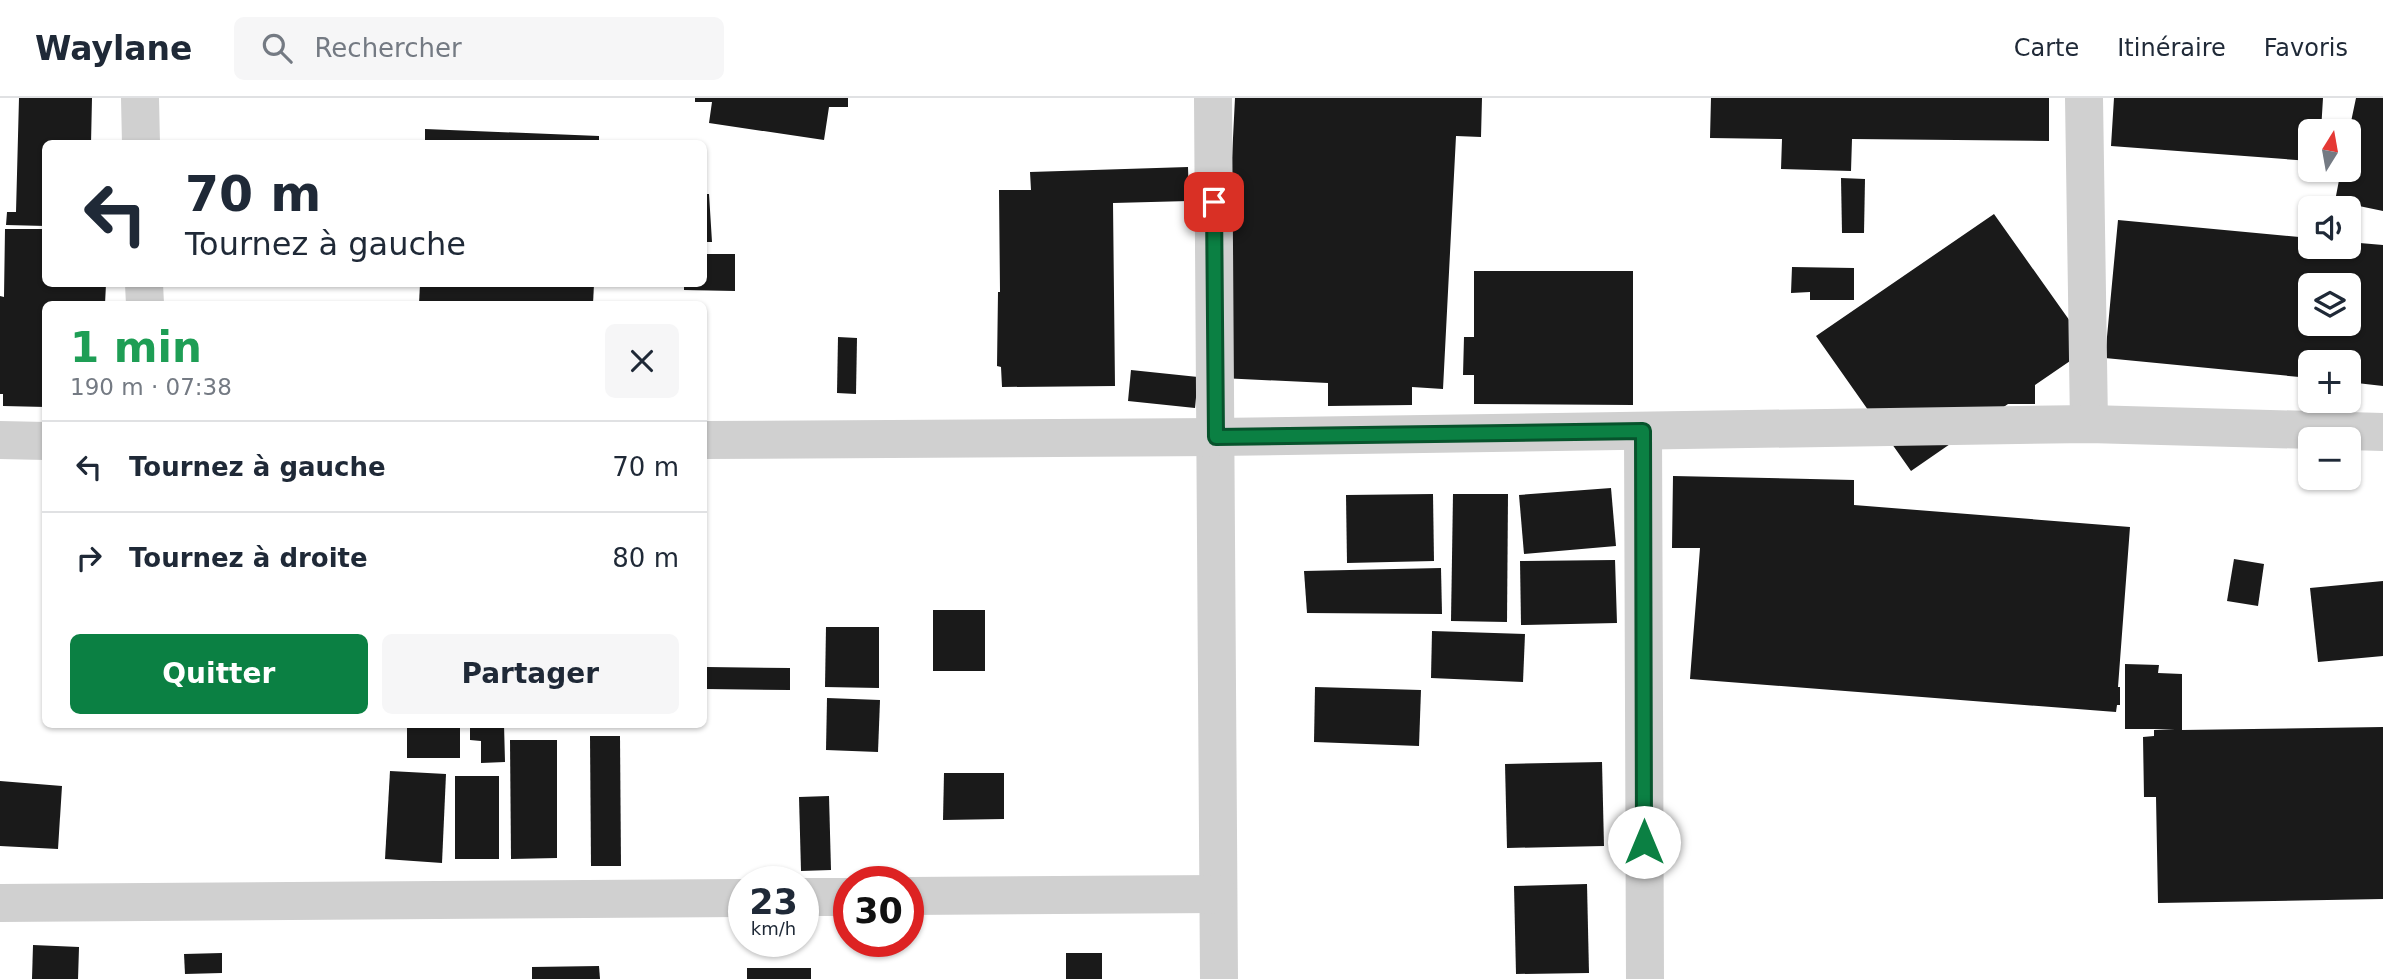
<!DOCTYPE html>
<html lang="fr">
<meta charset="utf-8">
<style>
:root{--surface:#fff;--page:#f6f6f7;--text:#1f2937;--muted:#747a83;--line:#e0e1e3;--accent:#0b8043}
body{margin:0;font-family:"DejaVu Sans",sans-serif;background:var(--page);color:var(--text);height:100vh;display:flex;flex-direction:column;font-size:26px;white-space:nowrap}
*{box-sizing:border-box;margin:0}
p{font-size:23px;color:var(--muted)}
.icon{flex:none;width:38px;height:38px;fill:none;stroke:currentColor;stroke-width:2;stroke-linecap:round;stroke-linejoin:round}
.map{position:relative;flex:1;overflow:hidden}
.panel{position:absolute;left:42px;top:203px;width:665px;height:427px;display:flex;flex-direction:column;background:var(--surface);border-radius:10px;box-shadow:0 2px 5px #0004}
.panel>*{flex:none}
.guide{position:absolute;left:42px;top:42px;width:665px;height:147px;border-radius:10px;box-shadow:0 2px 5px #0004;background:#fff;color:var(--text);overflow:hidden}
.needle{width:46px;rotate:11deg}
.tools{position:absolute;left:2298px;top:21px;display:grid;gap:14px}
.tools a{display:grid;place-items:center;width:63px;height:63px;border-radius:10px;background:var(--surface);box-shadow:0 2px 5px #0004;font-size:35px}
.speed{position:absolute;left:728px;top:768px;display:flex;gap:14px;font-size:35px;font-weight:700;text-align:center}
.speed>*{display:grid;place-content:center;width:91px;height:91px;border-radius:50%;background:var(--surface);box-shadow:0 2px 5px #0004;line-height:1}
.speed small{font-size:18px;font-weight:400}
.speed .limit{border:10px solid #d22;background:#fff;color:#111}
.pin{position:absolute;display:grid;place-items:center;width:60px;height:60px;color:#fff;margin:-30px;border-radius:14px;box-shadow:0 4px 10px #0006}
.me{position:absolute;width:77px;margin:-38px;rotate:0deg;stroke-linejoin:round;filter:drop-shadow(0 0 5px #0008)}
.turn{display:flex;align-items:center;gap:24px;height:147px;padding:0 28px;font-size:32px}
.turn .icon{width:91px;height:91px;stroke-width:2.5}
.turn b{display:block;font-size:49px;line-height:60px}
.round{display:grid;place-items:center;flex:none;width:74px;height:74px;border-radius:10px;background:var(--page)}
.summary{display:flex;align-items:center;justify-content:space-between;height:119px;padding:0 28px}
h1{font-size:42px;font-weight:600;line-height:52px;color:#1e9e55}
.cta{display:flex;gap:14px;margin-top:auto;padding:14px 28px}
.cta a{flex:1;height:80px;border-radius:10px;background:var(--accent);color:#fff;font-size:28px;font-weight:600;line-height:80px;text-align:center}
.cta a+a{background:var(--page);color:var(--text)}
ul{padding:0;list-style:none}
li{display:flex;align-items:center;gap:21px;height:91px;padding:0 28px;border-top:2px solid var(--line)}
li div{flex:1}
li b{display:block;font-size:26px}
li em{font-style:normal}
header{display:flex;align-items:center;gap:42px;box-sizing:border-box;height:98px;padding:0 35px;background:var(--surface);border-bottom:2px solid var(--line)}
header strong{font-size:33px}
nav{display:flex;gap:38px;margin-inline-start:auto;font-size:24px}
.search{width:490px;height:63px;background:var(--page);display:flex;align-items:center;gap:18px;box-sizing:border-box;padding:0 24px;border-radius:10px;color:var(--muted);font-size:26px}
.map>svg:first-child{display:block}
.building{fill:#1a1a1a;fill-rule:evenodd}
.lines{fill:none;stroke-linecap:round;stroke-linejoin:round}
.street{stroke:#d0d0d0;stroke-width:38}
.route-casing{stroke:#07532c;stroke-width:18}
.route{stroke:#0b8043;stroke-width:12}
</style>
<header>
<strong>Waylane</strong>
<div class="search"><svg class="icon" aria-label="search" viewBox="0 0 24 24"><circle cx="10" cy="10" r="6"/><path d="M15 15l6 6"/></svg>Rechercher</div>
<nav><a>Carte</a><a>Itinéraire</a><a>Favoris</a></nav>
</header>
<div class="map">
<svg width="2383" height="881" viewBox="0 0 2383 881">
<rect width="100%" height="100%" fill="#fff"/>
<g class="building">
<path d="M 19,0 L 92,0 L 91,46 L 46,46 L 46,128 L 6,127 L 7,114 L 16,114 Z"/>
<path d="M 695,0 L 848,0 L 848,9 L 829,9 L 824,42 L 709,25 L 712,4 L 695,4 Z"/>
<path d="M 1235,0 L 1482,0 L 1481,39 L 1456,38 L 1443,291 L 1412,289 L 1412,307 L 1328,308 L 1328,285 L 1221,280 Z"/>
<path d="M 1711,0 L 2049,0 L 2049,43 L 1852,41 L 1851,73 L 1781,71 L 1782,41 L 1710,40 Z"/>
<path d="M 2114,0 L 2323,0 L 2321,33 L 2310,33 L 2310,63 L 2111,48 Z"/>
<path d="M 2356,0 L 2383,0 L 2383,113 L 2335,103 L 2341,72 L 2348,72 L 2348,38 Z"/>
<path d="M 425,31 L 599,38 L 599,46 L 425,46 Z"/>
<path d="M 1188,69 L 1189,103 L 1113,105 L 1115,288 L 1002,289 L 1001,269 L 997,268 L 998,194 L 1000,194 L 999,92 L 1031,92 L 1030,74 Z"/>
<path d="M 1841,80 L 1865,81 L 1864,135 L 1842,135 Z"/>
<path d="M 704,96 L 709,96 L 712,144 L 704,144 Z"/>
<path d="M 1994,116 L 2089,250 L 2035,287 L 2035,306 L 2008,306 L 1911,373 L 1816,238 Z"/>
<path d="M 2118,122 L 2310,140 L 2310,149 L 2348,149 L 2348,144 L 2383,147 L 2383,288 L 2348,284 L 2348,264 L 2310,264 L 2310,280 L 2105,260 ZM 2310,187 L 2348,187 L 2348,226 L 2310,226 Z"/>
<path d="M 5,131 L 46,131 L 46,186 L 106,186 L 105,206 L 46,206 L 46,309 L 3,308 L 3,296 L 0,296 L 0,198 L 4,199 Z"/>
<path d="M 704,156 L 735,156 L 735,193 L 684,192 L 684,186 L 704,186 Z"/>
<path d="M 1792,169 L 1854,170 L 1854,202 L 1810,202 L 1810,194 L 1791,195 Z"/>
<path d="M 1474,173 L 1633,173 L 1633,307 L 1474,306 L 1474,277 L 1463,277 L 1464,239 L 1474,239 Z"/>
<path d="M 420,186 L 594,186 L 593,206 L 419,206 Z"/>
<path d="M 838,239 L 857,240 L 856,296 L 837,295 Z"/>
<path d="M 1131,272 L 1198,279 L 1195,310 L 1128,303 Z"/>
<path d="M 1673,378 L 1854,382 L 1854,407 L 2130,429 L 2118,589 L 2120,589 L 2120,607 L 2117,607 L 2116,614 L 1690,581 L 1700,450 L 1672,450 Z"/>
<path d="M 1611,390 L 1616,448 L 1524,456 L 1519,397 Z"/>
<path d="M 1433,396 L 1434,463 L 1347,465 L 1346,397 Z"/>
<path d="M 1453,396 L 1508,396 L 1507,524 L 1451,523 Z"/>
<path d="M 2234,461 L 2264,466 L 2258,508 L 2227,503 Z"/>
<path d="M 1615,462 L 1617,525 L 1521,527 L 1520,463 Z"/>
<path d="M 1441,470 L 1442,516 L 1307,515 L 1304,473 Z"/>
<path d="M 2383,483 L 2383,558 L 2318,564 L 2310,490 Z"/>
<rect x="933" y="512" width="52" height="61"/>
<path d="M 826,529 L 879,529 L 879,590 L 825,589 Z"/>
<path d="M 1432,533 L 1525,536 L 1523,584 L 1431,580 Z"/>
<path d="M 2125,566 L 2159,567 L 2158,575 L 2182,576 L 2182,632 L 2383,629 L 2383,801 L 2158,805 L 2156,699 L 2144,699 L 2143,639 L 2154,638 L 2154,632 L 2175,631 L 2125,631 Z"/>
<path d="M 707,569 L 790,570 L 790,592 L 706,591 Z"/>
<path d="M 1315,589 L 1421,592 L 1419,648 L 1314,644 Z"/>
<path d="M 827,600 L 880,602 L 878,654 L 826,652 Z"/>
<rect x="407" y="626" width="53" height="34"/>
<path d="M 470,626 L 504,626 L 505,664 L 481,665 L 481,643 L 470,642 Z"/>
<path d="M 590,638 L 620,638 L 621,768 L 591,768 Z"/>
<path d="M 510,642 L 557,642 L 557,760 L 511,761 Z"/>
<path d="M 1602,664 L 1604,748 L 1507,750 L 1505,666 Z"/>
<path d="M 390,673 L 446,676 L 442,765 L 385,761 Z"/>
<path d="M 944,675 L 1004,675 L 1004,721 L 943,722 Z"/>
<rect x="455" y="678" width="44" height="83"/>
<path d="M 0,683 L 62,688 L 58,751 L 0,748 Z"/>
<path d="M 829,698 L 831,772 L 801,773 L 799,699 Z"/>
<path d="M 1587,786 L 1589,875 L 1516,876 L 1514,788 Z"/>
<path d="M 33,847 L 79,849 L 78,881 L 32,881 Z"/>
<path d="M 222,855 L 222,875 L 185,876 L 184,856 Z"/>
<rect x="1066" y="855" width="36" height="26"/>
<path d="M 599,868 L 600,881 L 532,881 L 532,869 Z"/>
<rect x="747" y="870" width="64" height="11"/>
</g>
<g class="lines">
<g class="street">
<path d="M 140,0 L 141,46"/>
<path d="M 1213,0 L 1219,881"/>
<path d="M 2084,0 L 2089,326"/>
<path d="M 144,186 L 145,206"/>
<path d="M 1643,333 L 1645,881"/>
<path d="M 0,342 L 46,343"/>
<path d="M 704,342 L 1216,339 L 2089,326 L 2383,334"/>
<path d="M 908,798 L 1218,796"/>
<path d="M 803,799 L 849,799"/>
<path d="M 0,805 L 744,800"/>
</g>
</g>
<g class="lines">
<defs>
<path id="route" d="M 1214,104 L 1216,339 L 1643,333 L 1644,744"/>
</defs>
<use href="#route" class="route-casing"/>
<use href="#route" class="route"/>
</g>
</svg>
<div class="tools">
<a><svg class="needle" viewBox="-14 -14 28 28"><path d="M0-13l5 13h-10z" fill="#e53935"/><path d="M0 13l5-13h-10z" fill="#747a83"/></svg></a>
<a><svg class="icon" aria-label="sound" viewBox="0 0 24 24"><path d="M4 9h4l5-4v14l-5-4H4zM17 9q2 3 0 6"/></svg></a>
<a><svg class="icon" aria-label="layers" viewBox="0 0 24 24"><path d="M12 4l9 5-9 5-9-5zM3 14l9 5 9-5"/></svg></a>
<a>+</a>
<a>−</a>
</div>
<div class="speed"><div>23<small>km/h</small></div><div class="limit">30</div></div>
<div class="pin" style="left:1214px;top:104px;background:#d93025"><svg class="icon" aria-label="arrive" viewBox="0 0 24 24"><path d="M6 21V4h12l-3 4 3 4H6"/></svg></div>
<svg class="me" style="left:1644px;top:744px" viewBox="-20 -20 40 40"><circle r="19" fill="#fff"/><path d="M0-13L10 11 0 6-10 11z" fill="#0b8043"/></svg>
<div class="guide">
<div class="turn"><svg class="icon" aria-label="left" viewBox="0 0 24 24"><path d="M17 20v-9H6M10 6l-5 5 5 5"/></svg><div><b>70 m</b>Tournez à gauche</div></div>
</div>
<section class="panel">
<div class="summary"><div><h1>1 min</h1><p>190 m · 07:38</p></div><a class="round"><svg class="icon" aria-label="close" viewBox="0 0 24 24"><path d="M6 6l12 12M18 6L6 18"/></svg></a></div>
<ul>
<li><svg class="icon" aria-label="left" viewBox="0 0 24 24"><path d="M17 20v-9H6M10 6l-5 5 5 5"/></svg><div><b>Tournez à gauche</b></div><em>70 m</em></li>
<li><svg class="icon" aria-label="right" viewBox="0 0 24 24"><path d="M7 20v-9h11M14 6l5 5-5 5"/></svg><div><b>Tournez à droite</b></div><em>80 m</em></li>
</ul>
<div class="cta"><a>Quitter</a><a>Partager</a></div>
</section>
</div>
